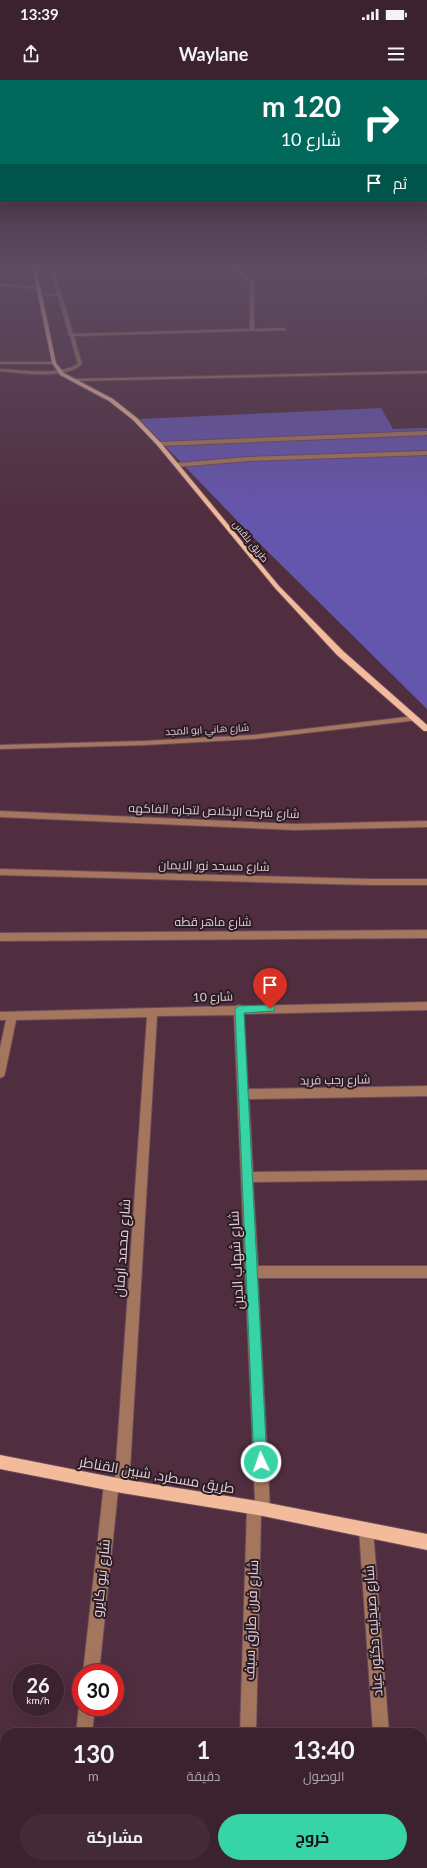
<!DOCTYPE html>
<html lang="ar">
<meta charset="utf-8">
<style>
:root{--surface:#3c222f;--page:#432a37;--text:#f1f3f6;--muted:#aca4aa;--line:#553f4b;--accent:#36d4a7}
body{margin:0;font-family:Lato,Cairo,sans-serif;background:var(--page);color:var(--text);direction:rtl;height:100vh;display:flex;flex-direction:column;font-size:15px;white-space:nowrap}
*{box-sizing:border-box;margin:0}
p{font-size:13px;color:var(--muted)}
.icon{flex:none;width:22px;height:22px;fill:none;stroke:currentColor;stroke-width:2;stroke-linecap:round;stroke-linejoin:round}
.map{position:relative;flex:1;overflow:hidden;direction:ltr}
.details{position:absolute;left:0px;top:1648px;width:427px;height:140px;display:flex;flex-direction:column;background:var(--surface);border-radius:16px 16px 0 0;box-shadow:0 4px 16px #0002,0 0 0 1px var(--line);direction:rtl}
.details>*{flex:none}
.guide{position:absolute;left:0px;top:0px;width:427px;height:122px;box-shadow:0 4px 16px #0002,0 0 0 1px var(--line);direction:rtl;background:#00695c;color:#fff;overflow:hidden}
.speed{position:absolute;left:12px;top:1584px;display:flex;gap:8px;font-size:20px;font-weight:700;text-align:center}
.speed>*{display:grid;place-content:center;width:52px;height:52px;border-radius:50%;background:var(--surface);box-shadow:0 4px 16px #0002,0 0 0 1px var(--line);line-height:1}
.speed small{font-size:10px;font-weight:400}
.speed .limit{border:6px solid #d22;background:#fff;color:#111}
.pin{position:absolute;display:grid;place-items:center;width:34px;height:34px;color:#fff;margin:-41px -17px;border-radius:50% 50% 50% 0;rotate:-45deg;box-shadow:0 0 4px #0007}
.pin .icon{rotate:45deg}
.me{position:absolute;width:44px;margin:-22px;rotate:357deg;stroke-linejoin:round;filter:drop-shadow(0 0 3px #0008)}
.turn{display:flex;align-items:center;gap:14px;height:84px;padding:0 20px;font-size:18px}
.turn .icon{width:52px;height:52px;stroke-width:2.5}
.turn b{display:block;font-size:28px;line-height:34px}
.then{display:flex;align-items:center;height:38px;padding:0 20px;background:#0003;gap:8px;font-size:15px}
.eta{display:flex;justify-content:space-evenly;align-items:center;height:68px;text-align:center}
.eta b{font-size:24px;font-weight:700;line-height:28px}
.action{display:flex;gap:8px;margin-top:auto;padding:8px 20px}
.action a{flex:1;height:46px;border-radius:24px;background:var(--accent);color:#111;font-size:16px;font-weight:700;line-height:46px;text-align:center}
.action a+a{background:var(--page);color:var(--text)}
.status{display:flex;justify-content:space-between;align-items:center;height:28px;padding:0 20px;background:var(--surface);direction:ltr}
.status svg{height:11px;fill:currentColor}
header{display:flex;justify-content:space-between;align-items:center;height:52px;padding:0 20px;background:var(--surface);font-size:18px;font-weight:700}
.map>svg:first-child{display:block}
.green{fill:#6556ad}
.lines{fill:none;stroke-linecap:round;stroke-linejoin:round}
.minor-casing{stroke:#6a4b5a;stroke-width:2}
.major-casing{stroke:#6a4b5a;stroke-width:2}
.minor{fill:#a4765d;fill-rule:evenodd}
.major{fill:#f3ba9b;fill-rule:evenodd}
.route{fill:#36d4a7;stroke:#238a6d}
.labels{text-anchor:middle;stroke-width:4;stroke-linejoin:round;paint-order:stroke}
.far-street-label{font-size:10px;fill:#e3cdd7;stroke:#2c1c24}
.street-label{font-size:12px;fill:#e3cdd7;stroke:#2c1c24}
.near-street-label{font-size:14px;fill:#e3cdd7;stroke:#2c1c24}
</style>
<div class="status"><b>13:39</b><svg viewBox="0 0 49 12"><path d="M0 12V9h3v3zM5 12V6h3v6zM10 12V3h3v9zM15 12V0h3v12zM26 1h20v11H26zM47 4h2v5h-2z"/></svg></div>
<header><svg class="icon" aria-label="menu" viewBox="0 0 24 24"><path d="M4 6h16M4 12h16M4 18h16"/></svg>Waylane<svg class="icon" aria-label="share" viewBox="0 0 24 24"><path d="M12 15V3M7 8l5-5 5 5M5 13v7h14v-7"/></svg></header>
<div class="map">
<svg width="427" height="1788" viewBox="0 0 427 1788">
<rect width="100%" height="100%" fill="#502e3f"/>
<path class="green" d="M 381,328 L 393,349 L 427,348 L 427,629 L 250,454 L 139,339 Z"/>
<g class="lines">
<defs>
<g id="minor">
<path d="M 49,186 L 53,186 L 54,190 L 379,186 L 236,189 L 254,202 L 254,249 L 284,248 L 286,250 L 74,256 L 82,284 C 65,300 22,293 0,291 L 0,289 C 21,290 60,296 78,284 L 70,256 L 68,255 L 69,254 L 58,216 L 38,215 L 57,214 ZM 231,189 L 250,202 L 250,249 L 73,254 L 55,192 Z"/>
<path d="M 420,186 L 424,186 L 427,192 L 427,196 Z"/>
<path d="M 0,194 L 36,194 L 38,195 L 0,196 Z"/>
<path d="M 0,204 L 38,207 L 40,208 L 38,209 L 0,206 Z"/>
<path d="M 0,282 L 54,282 L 56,283 L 54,284 L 0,284 Z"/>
<path d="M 427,291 L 427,293 L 74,301 L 72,300 L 74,299 Z"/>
<path d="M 427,351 L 427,355 L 159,366 L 156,364 L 159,362 Z"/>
<path d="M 427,371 L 427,375 L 248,381 L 177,387 L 174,385 L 177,383 L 248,377 Z"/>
<path d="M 415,636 L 419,638 L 418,640 L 253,659 L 145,665 L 0,669 L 0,665 L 145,661 L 253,655 Z"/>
<path d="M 0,731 L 295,744 L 427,741 L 427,747 L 295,750 L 0,737 Z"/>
<path d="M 0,789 L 369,799 L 427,799 L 427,805 L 369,805 L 0,795 Z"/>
<path d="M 427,850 L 427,858 L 0,861 L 0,853 Z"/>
<path d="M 427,922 L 427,930 L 244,934 L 248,1009 L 427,1006 L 427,1016 L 249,1019 L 253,1092 L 427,1090 L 427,1100 L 253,1102 L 258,1186 L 427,1186 L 427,1198 L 258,1198 L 270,1429 L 268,1434 L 261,1436 L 256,1653 L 240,1653 L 247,1428 L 249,1423 L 255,1421 L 234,935 L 157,936 L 129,1406 L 127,1411 L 122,1413 L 118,1411 L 99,1593 L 83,1593 L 104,1404 L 106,1399 L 111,1397 L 115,1398 L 147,937 L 16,940 L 5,993 L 4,996 L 0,998 L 0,968 L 6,940 L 0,940 L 0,932 L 235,926 L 239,925 L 243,926 Z"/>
<path d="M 366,1442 L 371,1444 L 373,1449 L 389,1653 L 373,1653 L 359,1449 L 361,1444 Z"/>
<path d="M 81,1622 L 81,1627 L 95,1627 L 92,1653 L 76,1653 L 79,1627 Z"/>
<rect x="0" y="1674" width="5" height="16"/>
<rect x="64" y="1783" width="18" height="5"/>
<rect x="236" y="1783" width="18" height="5"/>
<path d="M 382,1783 L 400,1783 L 401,1788 L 383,1788 Z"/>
</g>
<g id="major">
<path d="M 32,186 L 36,186 L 56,283 L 64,293 L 113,319 L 137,338 L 161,363 L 279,506 L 343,571 L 427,645 L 427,651 L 424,651 L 337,575 L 275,508 L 157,365 L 133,340 L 109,321 L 60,295 L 52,283 Z"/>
<path d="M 0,1375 L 122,1399 L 263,1422 L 427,1454 L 427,1470 L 263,1436 L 122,1413 L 0,1389 Z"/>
</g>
</defs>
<use href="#minor" class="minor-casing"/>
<use href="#major" class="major-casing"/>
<use href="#minor" class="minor"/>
<use href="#major" class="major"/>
</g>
<linearGradient id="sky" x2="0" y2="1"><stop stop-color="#2c1923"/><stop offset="0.43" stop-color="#5e4c63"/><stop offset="1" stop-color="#5e4c63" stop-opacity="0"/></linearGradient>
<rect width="427" height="436" fill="url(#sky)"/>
<path class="route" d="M 270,925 L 274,926 L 274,931 L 244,933 L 267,1382 L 265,1386 L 261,1388 L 256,1386 L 254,1382 L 235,929 L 239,926 Z"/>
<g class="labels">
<g class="far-street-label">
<text transform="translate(251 461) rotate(51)" y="4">طريق بلقس</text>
<text transform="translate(207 649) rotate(-3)" y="4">شارع هاني ابو المجد</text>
</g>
<g class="street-label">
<text transform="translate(214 731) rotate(2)" y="4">شارع شركه الإخلاص لتجاره الفاكهه</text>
<text transform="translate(214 786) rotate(1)" y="4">شارع مسجد نور الايمان</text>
<text x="213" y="846">شارع ماهر قطه</text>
<text transform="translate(213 917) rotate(-2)" y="4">شارع 10</text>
<text transform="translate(335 1000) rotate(-1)" y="4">شارع رجب فريد</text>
</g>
<g class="near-street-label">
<text transform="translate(122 1168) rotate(-86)" y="5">شارع محمد ارمان</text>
<text transform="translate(236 1180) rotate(-93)" y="5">شارع شهاب الدين</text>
<text transform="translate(157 1395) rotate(10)" y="5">طريق مسطرد, شبين القناطر</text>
<text transform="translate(101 1498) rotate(-84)" y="5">شارع نيو كايرو</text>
<text transform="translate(251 1540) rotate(-88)" y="5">شارع فرن طارق سيف</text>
<text transform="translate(373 1551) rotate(-94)" y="5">شارع صيدليه دكتور عياد</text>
</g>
</g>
</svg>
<div class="speed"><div>26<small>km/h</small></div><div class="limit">30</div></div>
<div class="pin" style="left:270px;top:929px;background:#d93025"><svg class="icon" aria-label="arrive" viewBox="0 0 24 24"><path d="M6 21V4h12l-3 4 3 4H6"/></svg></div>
<svg class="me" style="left:261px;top:1382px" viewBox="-20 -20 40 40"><circle r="17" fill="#36d4a7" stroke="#fff" stroke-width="3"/><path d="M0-11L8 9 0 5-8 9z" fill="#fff"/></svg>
<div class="guide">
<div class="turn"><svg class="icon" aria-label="right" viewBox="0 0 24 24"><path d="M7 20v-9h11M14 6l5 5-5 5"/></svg><div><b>120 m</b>شارع 10</div></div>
<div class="then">ثم<svg class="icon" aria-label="arrive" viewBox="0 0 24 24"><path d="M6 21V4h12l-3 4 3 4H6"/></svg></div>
</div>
<section class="details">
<div class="eta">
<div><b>13:40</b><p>الوصول</p></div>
<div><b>1</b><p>دقيقة</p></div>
<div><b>130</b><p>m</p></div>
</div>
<div class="action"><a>خروج</a><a>مشاركة</a></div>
</section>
</div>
